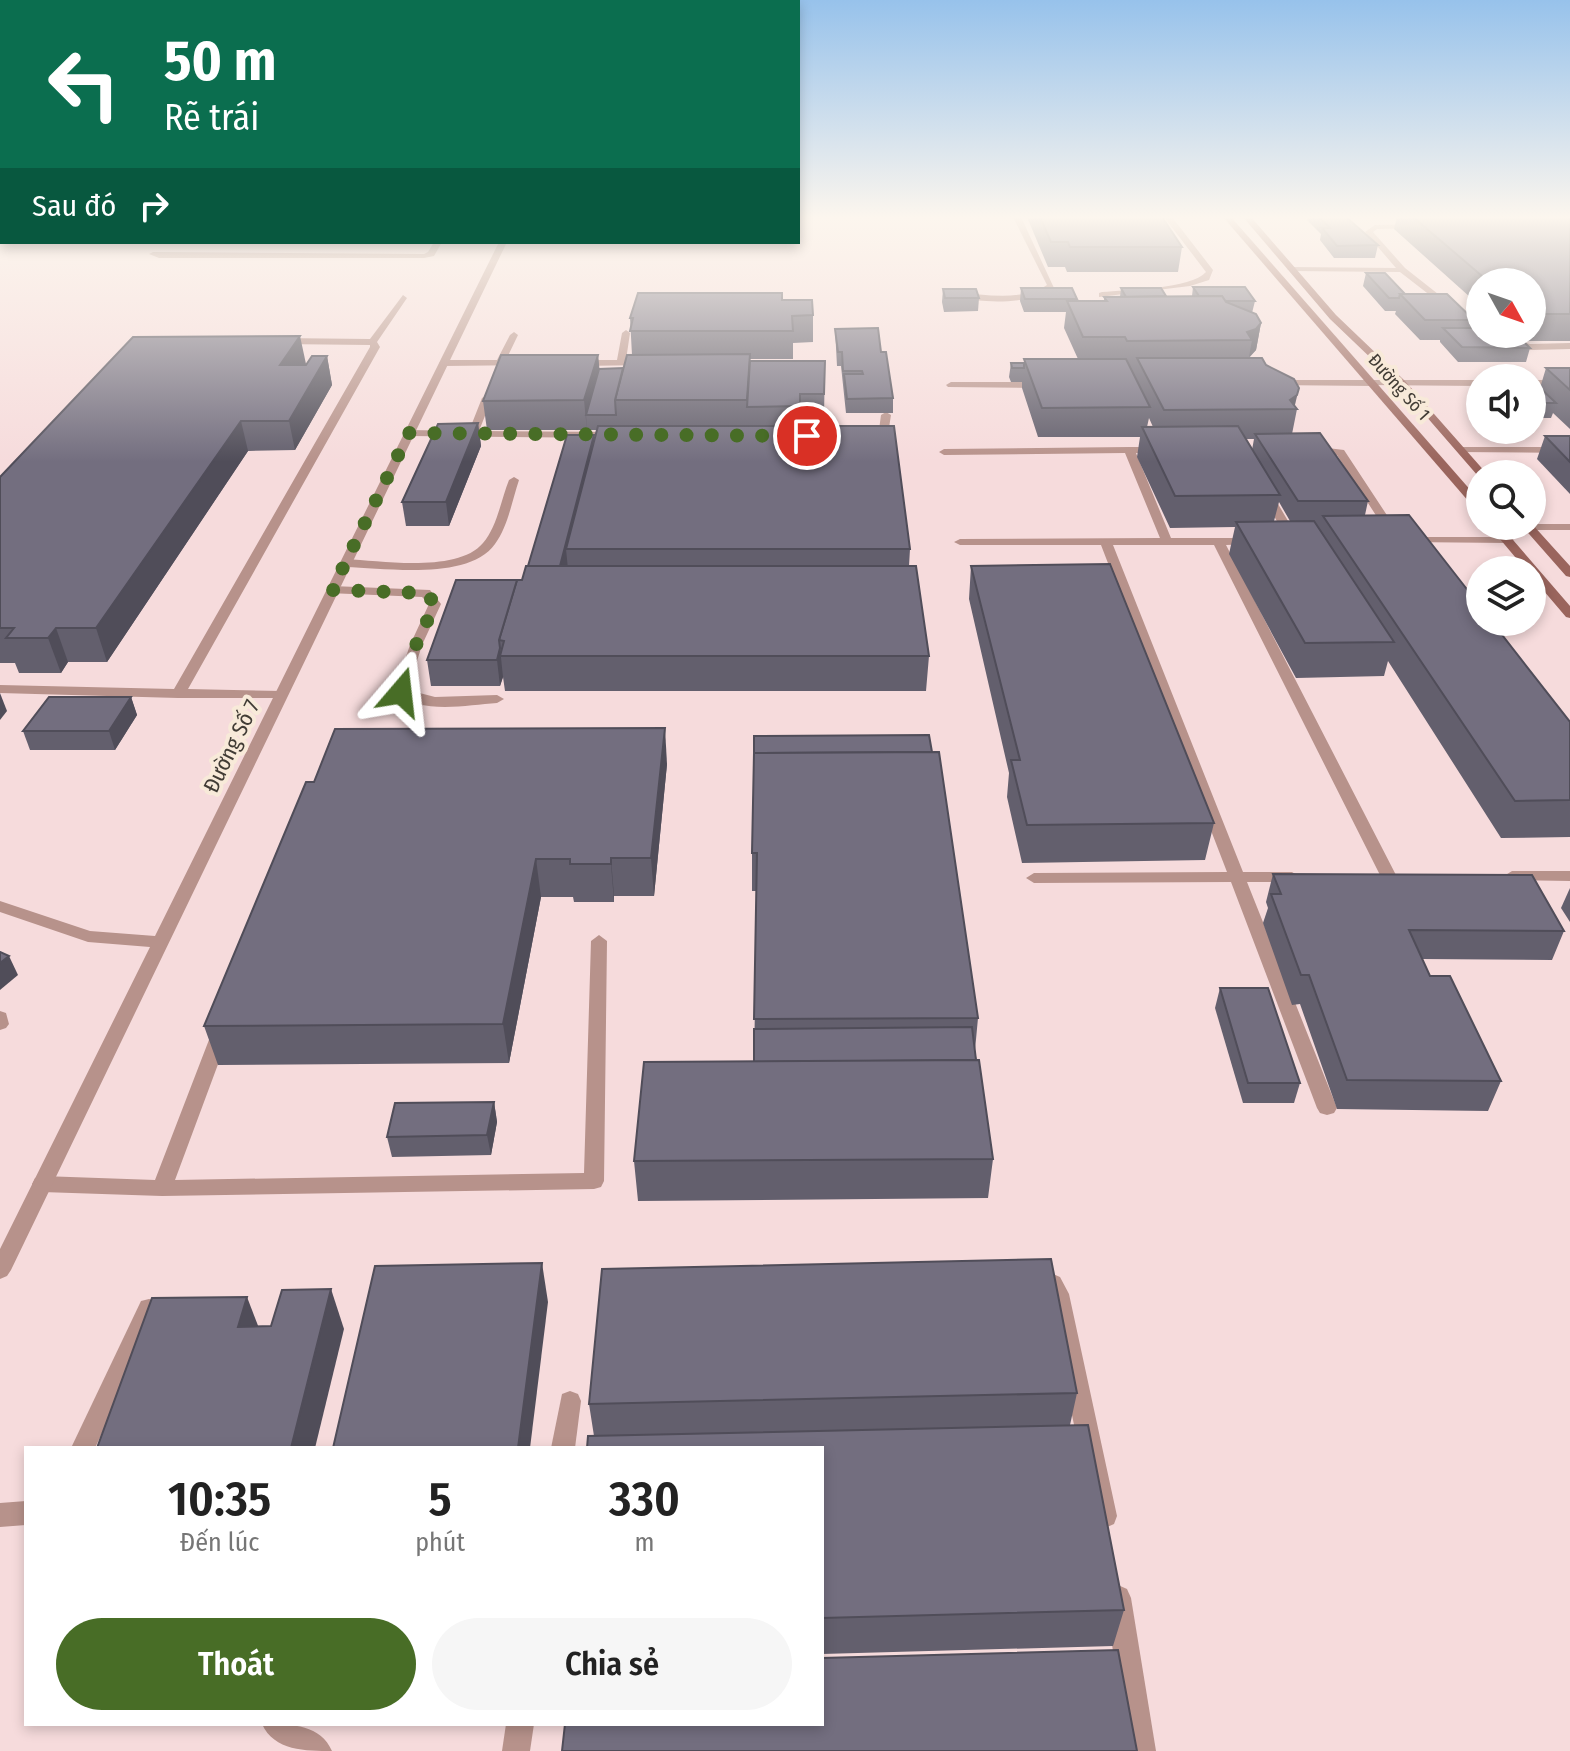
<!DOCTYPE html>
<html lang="vi">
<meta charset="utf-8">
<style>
:root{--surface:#fff;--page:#f6f6f6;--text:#222;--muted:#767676;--accent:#486d26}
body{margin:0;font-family:"Fira Sans Condensed",sans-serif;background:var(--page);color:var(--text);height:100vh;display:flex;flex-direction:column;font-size:30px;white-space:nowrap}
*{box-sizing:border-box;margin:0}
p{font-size:26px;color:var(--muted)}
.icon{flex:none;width:44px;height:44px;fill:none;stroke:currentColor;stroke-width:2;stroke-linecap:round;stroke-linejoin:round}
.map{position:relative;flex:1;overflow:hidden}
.side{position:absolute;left:24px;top:1446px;width:800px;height:280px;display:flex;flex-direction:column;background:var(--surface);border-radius:0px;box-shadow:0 4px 12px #0003}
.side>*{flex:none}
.hud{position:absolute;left:0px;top:0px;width:800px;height:244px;box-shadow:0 4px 12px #0003;background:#0b6e4f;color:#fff;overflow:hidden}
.needle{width:52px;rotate:130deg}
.buttons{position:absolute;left:1466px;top:268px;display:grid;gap:16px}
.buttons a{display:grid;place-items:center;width:80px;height:80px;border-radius:50%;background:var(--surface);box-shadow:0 4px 12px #0003;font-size:40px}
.pin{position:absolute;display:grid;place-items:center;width:68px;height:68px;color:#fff;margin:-34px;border:4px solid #fff;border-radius:50%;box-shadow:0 2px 8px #0007}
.me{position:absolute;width:88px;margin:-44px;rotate:17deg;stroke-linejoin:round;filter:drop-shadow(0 0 6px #0008)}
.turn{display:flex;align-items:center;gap:28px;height:168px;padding:0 32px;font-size:36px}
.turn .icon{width:104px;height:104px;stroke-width:2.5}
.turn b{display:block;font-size:56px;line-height:68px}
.then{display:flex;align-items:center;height:76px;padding:0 32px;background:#0003;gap:16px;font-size:30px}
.eta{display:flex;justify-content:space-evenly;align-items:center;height:136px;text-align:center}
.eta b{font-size:48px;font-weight:600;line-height:56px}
.primary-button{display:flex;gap:16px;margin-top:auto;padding:16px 32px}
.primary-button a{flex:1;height:92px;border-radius:48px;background:var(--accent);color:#fff;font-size:32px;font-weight:600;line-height:92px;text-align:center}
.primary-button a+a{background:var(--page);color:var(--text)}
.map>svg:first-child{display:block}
.industrial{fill:#f6dbdc;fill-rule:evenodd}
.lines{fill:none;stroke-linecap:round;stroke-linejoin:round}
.lane{fill:#b7928b;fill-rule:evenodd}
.street{fill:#b7928b;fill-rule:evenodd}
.secondary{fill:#9a655d;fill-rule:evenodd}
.wall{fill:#635f6d;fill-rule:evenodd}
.shaded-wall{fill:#504d59}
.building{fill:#736e7f;stroke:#504d59;stroke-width:2}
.route{stroke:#486d26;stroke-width:14;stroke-dasharray:0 25.2}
.labels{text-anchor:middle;stroke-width:8;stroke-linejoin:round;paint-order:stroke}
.far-street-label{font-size:18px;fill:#413c35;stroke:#f8ead9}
.street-label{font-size:22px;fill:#413c35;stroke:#f8ead9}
</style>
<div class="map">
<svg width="1570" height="1751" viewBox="0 0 1570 1751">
<rect width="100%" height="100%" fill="#f8ead9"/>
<path class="industrial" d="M 0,217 L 2,242 L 798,242 L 798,217 L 1570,217 L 1570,1751 L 0,1751 ZM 1480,282 L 1532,282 L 1532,334 L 1480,334 ZM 1480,378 L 1532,378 L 1532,430 L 1480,430 ZM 1480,474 L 1532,474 L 1532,526 L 1480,526 ZM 1480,570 L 1532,570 L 1532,622 L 1480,622 ZM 26,1448 L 822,1448 L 822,1724 L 26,1724 Z"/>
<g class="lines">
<g class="lane">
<path d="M 1013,217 L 1021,217 L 1054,288 C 1026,306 986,302 954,298 L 953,296 L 957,293 C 986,294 1020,302 1047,285 Z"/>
<path d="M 1164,217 L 1172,217 L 1213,270 L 1209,280 L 1190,286 L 1099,297 L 1099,293 L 1102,292 C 1126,290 1191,289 1206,272 Z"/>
<path d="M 1419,224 L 1416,228 L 1377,229 L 1373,232 L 1405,268 L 1480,327 L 1480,334 L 1400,272 L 1291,271 L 1287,269 L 1291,267 L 1396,268 L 1365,232 L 1375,225 Z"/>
<path d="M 434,242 L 442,242 L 434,256 L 424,258 L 159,258 L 149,254 L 153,252 L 424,254 L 428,252 Z"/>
<path d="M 403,295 L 407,298 L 377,342 L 380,347 L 188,689 L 281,691 L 286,692 L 286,698 L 178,698 L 0,693 L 0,685 L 174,689 L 370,347 L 370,345 L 279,344 L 275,341 L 279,338 L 370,339 Z"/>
<path d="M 626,330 L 630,333 L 626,360 L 645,360 L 650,363 L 648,365 L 581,366 L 576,363 L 581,360 L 617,360 L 622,333 Z"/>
<path d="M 514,332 L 518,335 L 506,360 L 520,361 L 520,365 L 444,366 L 439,363 L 444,360 L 497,360 L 510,335 Z"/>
<path d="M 1510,339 L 1530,344 L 1570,343 L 1570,349 L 1530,350 L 1507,344 L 1506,342 Z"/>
<path d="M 1275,380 L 1373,380 L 1378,383 L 1373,386 L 1272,385 L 1272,381 Z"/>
<path d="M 951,382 L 1044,382 L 1049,385 L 1044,388 L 948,387 L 946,385 Z"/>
<path d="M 487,395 L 492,398 L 479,431 L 616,432 L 621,435 L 616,438 L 409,436 L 404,433 L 409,430 L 469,431 L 482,398 Z"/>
<path d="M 886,412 L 891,415 L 888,434 L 867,438 L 867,434 L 879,430 L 881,415 Z"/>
<path d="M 1311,446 L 1344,450 L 1398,532 L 1396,534 L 1388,534 L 1337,455 L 1307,451 L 1306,449 Z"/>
<path d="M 1129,447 L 1160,447 L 1165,450 L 1160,453 L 1136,453 L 1171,538 L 1254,538 L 1260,541 L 1254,544 L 1226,545 L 1397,877 L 1389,882 L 1381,877 L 1214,545 L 1113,545 L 1243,872 L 1292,872 L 1300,877 L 1292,882 L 1247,882 L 1337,1108 L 1334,1113 L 1327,1115 L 1320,1113 L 1317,1108 L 1231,882 L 1034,883 L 1026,878 L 1034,873 L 1227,872 L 1101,545 L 960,545 L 954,542 L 960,539 L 1160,538 L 1125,453 L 944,455 L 939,452 L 944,449 Z"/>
<path d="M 1461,447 L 1570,447 L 1570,453 L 1457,452 L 1457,448 Z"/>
<path d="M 514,477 L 519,480 C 512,501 508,526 495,544 C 469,581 385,568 346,567 L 340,563 L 346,559 C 382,561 458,573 483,543 C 497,527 501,500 509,480 Z"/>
<path d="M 1262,490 L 1271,492 L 1298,538 L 1296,540 L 1286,538 L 1261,492 Z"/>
<path d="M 1532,524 L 1570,524 L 1570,530 L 1529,530 L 1523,527 L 1532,526 Z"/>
<path d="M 1409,537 L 1508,537 L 1514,540 L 1508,543 L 1405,542 L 1403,540 Z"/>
<path d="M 332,586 L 430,590 L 441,604 L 422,645 L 408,690 L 435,697 L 497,695 L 504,699 L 497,703 C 466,705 420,715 394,692 L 410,645 L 429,604 L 422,597 L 328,593 L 326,590 Z"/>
<path d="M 1512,871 L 1570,871 L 1570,881 L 1506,880 L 1504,876 Z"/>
<path d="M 599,935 L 607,941 L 604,1181 L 601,1187 L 594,1189 L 162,1196 L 42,1192 L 35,1190 L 32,1184 L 35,1178 L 42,1176 L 155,1180 L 212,1032 L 215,1027 L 227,1027 L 230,1032 L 175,1180 L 584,1173 L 591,941 Z"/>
<path d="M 0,1011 L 6,1013 L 9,1024 L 6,1028 L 0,1030 Z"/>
<path d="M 1044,1270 L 1060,1277 L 1069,1294 L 1117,1516 L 1114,1524 L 1105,1528 L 1096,1524 L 1093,1516 L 1047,1295 L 1033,1279 L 1036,1273 Z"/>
<path d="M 149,1299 L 157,1301 L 160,1308 L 95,1448 L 71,1448 L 141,1301 Z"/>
<path d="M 570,1391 L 578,1394 L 581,1401 L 575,1448 L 551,1448 L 562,1394 Z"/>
<path d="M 26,1501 L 26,1525 L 0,1527 L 0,1503 Z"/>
<path d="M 1118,1585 L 1127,1589 L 1131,1598 L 1156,1751 L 1128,1751 L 1105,1598 L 1109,1589 Z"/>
<path d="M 262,1724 C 288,1724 320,1723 332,1751 C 306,1751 274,1751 262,1724 Z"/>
<path d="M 506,1724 L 534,1724 L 530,1751 L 502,1751 Z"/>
</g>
<g class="street">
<path d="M 499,242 L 507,242 L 11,1270 L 7,1276 L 0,1279 L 0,1249 L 150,947 L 88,942 L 0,912 L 0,901 L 90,931 L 155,936 Z"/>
<path d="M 1373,380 L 1480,380 L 1480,386 L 1370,385 L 1370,381 Z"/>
<rect x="1532" y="380" width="38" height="6"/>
</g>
<g class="secondary">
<path d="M 1223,217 L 1231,217 L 1452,469 L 1480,501 L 1480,511 L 1476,510 Z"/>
<path d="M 1243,217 L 1251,217 L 1336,315 L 1405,381 L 1487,474 L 1478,476 L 1399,385 L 1330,319 Z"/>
<path d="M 1532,524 L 1570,566 L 1570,577 L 1566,576 L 1522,526 L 1532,526 Z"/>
<path d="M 1489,526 L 1501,526 L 1570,606 L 1570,618 L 1566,617 L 1532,577 L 1532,570 L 1526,570 Z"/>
</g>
</g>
<g class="wall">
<path d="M 1027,217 L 1162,217 L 1182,247 L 1178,272 L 1067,272 L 1065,267 L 1048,267 Z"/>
<path d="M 1308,217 L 1346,217 L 1378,245 L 1375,258 L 1334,258 L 1320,240 L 1321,234 L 1307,220 Z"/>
<path d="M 1397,217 L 1570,217 L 1570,341 L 1524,341 L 1530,348 L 1526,362 L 1458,362 L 1440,342 L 1440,340 L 1420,340 L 1395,314 L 1396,311 L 1385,311 L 1363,286 L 1366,273 L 1405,294 L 1474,320 L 1471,328 L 1503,339 L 1516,339 L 1511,334 L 1532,334 L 1532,282 L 1480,282 L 1480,306 L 1394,229 Z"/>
<path d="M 1193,287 L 1255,301 L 1252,313 L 1261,323 L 1256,350 L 1249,358 L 1266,365 L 1297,409 L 1292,434 L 1368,501 L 1365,515 L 1570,722 L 1570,837 L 1501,838 L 1388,661 L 1384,676 L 1296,678 L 1229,554 L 1235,527 L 1170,528 L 1137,457 L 1140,437 L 1038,437 L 1022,388 L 1022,382 L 1011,382 L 1009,377 L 1011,363 L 1024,363 L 1024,359 L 1078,359 L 1064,328 L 1066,312 L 1024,312 L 1020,301 L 1021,288 L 1077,299 L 1077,301 L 1104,301 L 1104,297 L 1120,297 L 1121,288 L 1166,296 L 1192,296 ZM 1149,418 L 1153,427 L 1147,427 ZM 1246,439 L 1254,439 L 1252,450 ZM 1279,502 L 1290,521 L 1274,521 Z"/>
<path d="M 943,289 L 979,298 L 978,311 L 944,312 L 942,302 Z"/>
<path d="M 782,300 L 813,315 L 813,342 L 793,343 L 793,359 L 750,359 L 750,361 L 825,361 L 824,416 L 800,416 L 800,426 L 910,549 L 909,566 L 929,656 L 926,691 L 505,691 L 503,677 L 500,686 L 431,686 L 427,660 L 522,580 L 528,566 L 595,439 L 597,430 L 487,430 L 483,401 L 598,355 L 599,369 L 623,368 L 632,355 L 630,318 Z"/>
<path d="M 835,329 L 881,352 L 893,398 L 893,413 L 846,413 L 841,366 L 837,366 Z"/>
<path d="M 327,356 L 332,385 L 295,450 L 248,451 L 107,662 L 68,662 L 61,673 L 19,673 L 15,663 L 0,663 L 0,477 Z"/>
<path d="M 1546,368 L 1570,368 L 1570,429 L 1553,413 L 1551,418 L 1532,418 L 1532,383 L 1540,388 Z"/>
<path d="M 478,423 L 481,446 L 449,526 L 406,526 L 402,502 Z"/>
<path d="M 1545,436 L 1570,436 L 1570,494 L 1537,459 Z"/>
<path d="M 971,566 L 1214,823 L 1205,860 L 1022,863 L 1007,797 L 1009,773 L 969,599 Z"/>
<path d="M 131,697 L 137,715 L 115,750 L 30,750 L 23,731 Z"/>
<path d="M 754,736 L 978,1018 L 975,1050 L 993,1159 L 988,1198 L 638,1201 L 634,1161 L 754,1062 L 757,891 L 752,891 L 752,853 Z"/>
<path d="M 667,764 L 654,896 L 614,896 L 614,902 L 574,902 L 573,897 L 541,897 L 509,1063 L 218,1065 L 204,1026 Z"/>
<path d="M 1273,874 L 1564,931 L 1552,960 L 1422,959 L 1430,976 L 1501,1081 L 1488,1111 L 1337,1109 L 1300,1004 L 1292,1005 L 1263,923 L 1268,908 L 1266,902 Z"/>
<path d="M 1570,888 L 1570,922 L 1561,908 Z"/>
<path d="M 1220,988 L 1300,1083 L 1294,1103 L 1243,1103 L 1215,1008 Z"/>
<path d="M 494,1102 L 497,1122 L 491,1155 L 392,1157 L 387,1137 Z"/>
<path d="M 1077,1393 L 1070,1425 L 1124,1610 L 1113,1646 L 822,1654 L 822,1448 L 594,1436 L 589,1404 Z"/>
</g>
<g class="shaded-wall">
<path d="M 1261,323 L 1256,350 L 1249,357 L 1252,340 L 1247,332 Z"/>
<path d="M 300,336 L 306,364 L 286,394 L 280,365 Z"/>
<path d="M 598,355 L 601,383 L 586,415 L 587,430 L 584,400 Z"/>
<path d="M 327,356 L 332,385 L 295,450 L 289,421 Z"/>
<path d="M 1299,388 L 1294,409 L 1290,400 Z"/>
<path d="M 241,421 L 248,451 L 107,662 L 96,628 Z"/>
<path d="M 478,423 L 481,446 L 449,526 L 446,502 Z"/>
<path d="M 594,435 L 596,458 L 566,549 L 568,569 L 558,574 Z"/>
<path d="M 56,628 L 68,662 L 61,673 L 48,638 Z"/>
<path d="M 500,648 L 503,677 L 500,686 L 497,660 Z"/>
<path d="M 0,693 L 7,711 L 0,720 Z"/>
<path d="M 131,697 L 137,715 L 115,750 L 109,731 Z"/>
<path d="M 665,728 L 667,764 L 654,896 L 651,858 Z"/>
<path d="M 611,858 L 614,896 L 614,902 L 611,864 Z"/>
<path d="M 536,859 L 541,897 L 509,1063 L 503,1024 Z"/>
<path d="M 9,956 L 18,975 L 0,990 L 0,963 Z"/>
<path d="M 494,1102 L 497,1122 L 491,1155 L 487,1135 Z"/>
<path d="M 542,1263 L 548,1302 L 530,1448 L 518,1448 Z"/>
<path d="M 331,1289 L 344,1329 L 315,1448 L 291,1448 Z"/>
<path d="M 247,1297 L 262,1336 L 238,1327 Z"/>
</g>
<g class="building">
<path d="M 1040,217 L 1162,217 L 1182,247 L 1070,247 L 1068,242 L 1051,242 Z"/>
<path d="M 1319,217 L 1346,217 L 1378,245 L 1337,246 L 1322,228 L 1330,228 Z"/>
<path d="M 1413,217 L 1570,217 L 1570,314 L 1532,314 L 1532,282 L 1489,282 Z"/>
<path d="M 1366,273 L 1385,273 L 1405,294 L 1400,294 L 1399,298 L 1389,298 Z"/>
<path d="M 1193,287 L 1245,287 L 1255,301 L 1225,301 L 1222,296 L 1199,296 Z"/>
<path d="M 1021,288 L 1072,288 L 1077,299 L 1025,299 Z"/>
<path d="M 1121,288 L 1161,288 L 1166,296 L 1126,297 Z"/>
<path d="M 943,289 L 976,289 L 979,298 L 945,298 Z"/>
<path d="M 638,293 L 782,293 L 782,300 L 812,300 L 813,315 L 792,316 L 793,331 L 630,331 L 633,318 L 630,318 Z"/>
<path d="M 1400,294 L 1447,294 L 1474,320 L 1425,320 Z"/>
<path d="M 1222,296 L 1226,302 L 1256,314 L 1261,323 L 1256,329 L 1247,332 L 1252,340 L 1127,341 L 1125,337 L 1083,337 L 1067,301 L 1107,301 L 1104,297 Z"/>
<path d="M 878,328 L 881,352 L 886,352 L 893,398 L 847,399 L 844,374 L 863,374 L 862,371 L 843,371 L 842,352 L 838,352 L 835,329 Z"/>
<path d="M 1443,328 L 1480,328 L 1480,334 L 1497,334 L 1503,339 L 1521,339 L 1530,348 L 1462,347 Z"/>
<path d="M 300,336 L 280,365 L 306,365 L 312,356 L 327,356 L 289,421 L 241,421 L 96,628 L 56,628 L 48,638 L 6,638 L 14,628 L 0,628 L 0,477 L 133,337 Z"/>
<path d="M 750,354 L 747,400 L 615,400 L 627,355 Z"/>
<path d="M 501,355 L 598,355 L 584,400 L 483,401 Z"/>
<path d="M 1137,358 L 1262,358 L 1266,365 L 1294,379 L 1299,388 L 1297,395 L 1290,400 L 1297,409 L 1164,410 Z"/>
<path d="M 1024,359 L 1126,359 L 1150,407 L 1042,408 Z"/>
<path d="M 750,361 L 825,361 L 824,394 L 800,394 L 800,406 L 747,407 Z"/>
<path d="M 1011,363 L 1024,363 L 1024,368 L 1012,368 Z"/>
<path d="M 623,368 L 615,400 L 616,415 L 586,415 L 599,369 Z"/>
<path d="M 1546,368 L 1570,368 L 1570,390 Z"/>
<path d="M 1532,383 L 1535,383 L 1556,403 L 1532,403 Z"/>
<path d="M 478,423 L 446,502 L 402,502 L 438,424 Z"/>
<path d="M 598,426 L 894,426 L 910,549 L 566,549 Z"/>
<path d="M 1238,426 L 1280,495 L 1175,496 L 1142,427 Z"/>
<path d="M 1320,433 L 1368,501 L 1298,501 L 1255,434 Z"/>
<path d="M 567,435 L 594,435 L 560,566 L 528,566 Z"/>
<path d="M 1545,436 L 1570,436 L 1570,462 Z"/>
<path d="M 1409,515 L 1480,606 L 1480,622 L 1492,622 L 1570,722 L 1570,800 L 1515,801 L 1323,516 Z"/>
<path d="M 1314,521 L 1394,642 L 1305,643 L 1236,522 Z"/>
<path d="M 1110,564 L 1214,823 L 1027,825 L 1011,760 L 1020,760 L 971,566 Z"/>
<path d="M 526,566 L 916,566 L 929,656 L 500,656 L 504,641 L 499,640 L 517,580 L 522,580 Z"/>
<path d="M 456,580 L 521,580 L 517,580 L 499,640 L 500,648 L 497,660 L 427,660 Z"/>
<path d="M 49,697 L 131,697 L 109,731 L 23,731 Z"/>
<path d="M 665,728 L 651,858 L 611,858 L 611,864 L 570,864 L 570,859 L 536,859 L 503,1024 L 204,1026 L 306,782 L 314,782 L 335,729 Z"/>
<path d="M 929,735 L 932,752 L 754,753 L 754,736 Z"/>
<path d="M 939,752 L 978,1018 L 754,1019 L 757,853 L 752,853 L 754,753 Z"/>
<path d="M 1273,874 L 1532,875 L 1564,931 L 1409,930 L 1430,976 L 1450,976 L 1501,1081 L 1347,1080 L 1309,975 L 1301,975 L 1271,894 L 1281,894 Z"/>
<path d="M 0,952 L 9,956 L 0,963 Z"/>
<path d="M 1220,988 L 1268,988 L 1300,1083 L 1248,1083 Z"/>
<path d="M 972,1027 L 976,1060 L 754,1062 L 754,1029 Z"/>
<path d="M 979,1060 L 993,1159 L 634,1161 L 644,1062 Z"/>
<path d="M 494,1102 L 487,1135 L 387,1137 L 395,1103 Z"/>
<path d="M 1051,1259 L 1077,1393 L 589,1404 L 602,1269 Z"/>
<path d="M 542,1263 L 518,1448 L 333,1448 L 375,1266 Z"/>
<path d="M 331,1289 L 291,1448 L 97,1448 L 152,1298 L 247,1297 L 238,1327 L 271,1326 L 282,1290 Z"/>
<path d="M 1088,1425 L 1124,1610 L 822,1618 L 822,1448 L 587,1448 L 588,1436 Z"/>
<path d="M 1118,1650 L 1137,1751 L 562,1751 L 565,1724 L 822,1724 L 822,1658 Z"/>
</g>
<linearGradient id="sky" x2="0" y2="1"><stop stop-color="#97c2eb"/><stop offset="0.47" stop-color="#fcf6ee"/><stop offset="1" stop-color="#fcf6ee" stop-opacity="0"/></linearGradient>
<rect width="1570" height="462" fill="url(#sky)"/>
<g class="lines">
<path class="route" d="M 401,692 L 416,645 L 435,604 L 426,593 L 332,590 L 409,433 L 807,436"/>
</g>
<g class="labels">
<g class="far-street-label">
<text transform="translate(1399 387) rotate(48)" y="6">Đường Số 1</text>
</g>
<g class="street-label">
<text transform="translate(231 746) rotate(-64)" y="8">Đường Số 7</text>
</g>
</g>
</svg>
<div class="buttons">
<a><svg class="needle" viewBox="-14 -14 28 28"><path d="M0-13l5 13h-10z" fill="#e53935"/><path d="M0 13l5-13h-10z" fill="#767676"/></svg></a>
<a><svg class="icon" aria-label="sound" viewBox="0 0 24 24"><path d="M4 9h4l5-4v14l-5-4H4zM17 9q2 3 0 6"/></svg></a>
<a><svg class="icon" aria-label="search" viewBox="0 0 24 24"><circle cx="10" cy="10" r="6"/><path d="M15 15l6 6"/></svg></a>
<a><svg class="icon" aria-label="layers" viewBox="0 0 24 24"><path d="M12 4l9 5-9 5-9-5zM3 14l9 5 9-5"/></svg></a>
</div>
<div class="pin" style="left:807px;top:436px;background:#d93025"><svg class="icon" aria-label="arrive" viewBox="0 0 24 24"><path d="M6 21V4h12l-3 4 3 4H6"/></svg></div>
<svg class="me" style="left:401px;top:692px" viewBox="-20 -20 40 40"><path d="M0-17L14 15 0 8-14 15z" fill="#486d26" stroke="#fff" stroke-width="4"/></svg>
<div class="hud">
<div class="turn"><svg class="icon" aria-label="left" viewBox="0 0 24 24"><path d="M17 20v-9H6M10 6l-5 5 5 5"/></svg><div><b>50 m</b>Rẽ trái</div></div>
<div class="then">Sau đó<svg class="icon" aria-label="right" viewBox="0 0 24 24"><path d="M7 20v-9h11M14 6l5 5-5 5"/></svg></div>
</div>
<section class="side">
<div class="eta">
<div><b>10:35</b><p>Đến lúc</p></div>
<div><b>5</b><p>phút</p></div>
<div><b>330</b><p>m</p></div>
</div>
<div class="primary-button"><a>Thoát</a><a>Chia sẻ</a></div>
</section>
</div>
